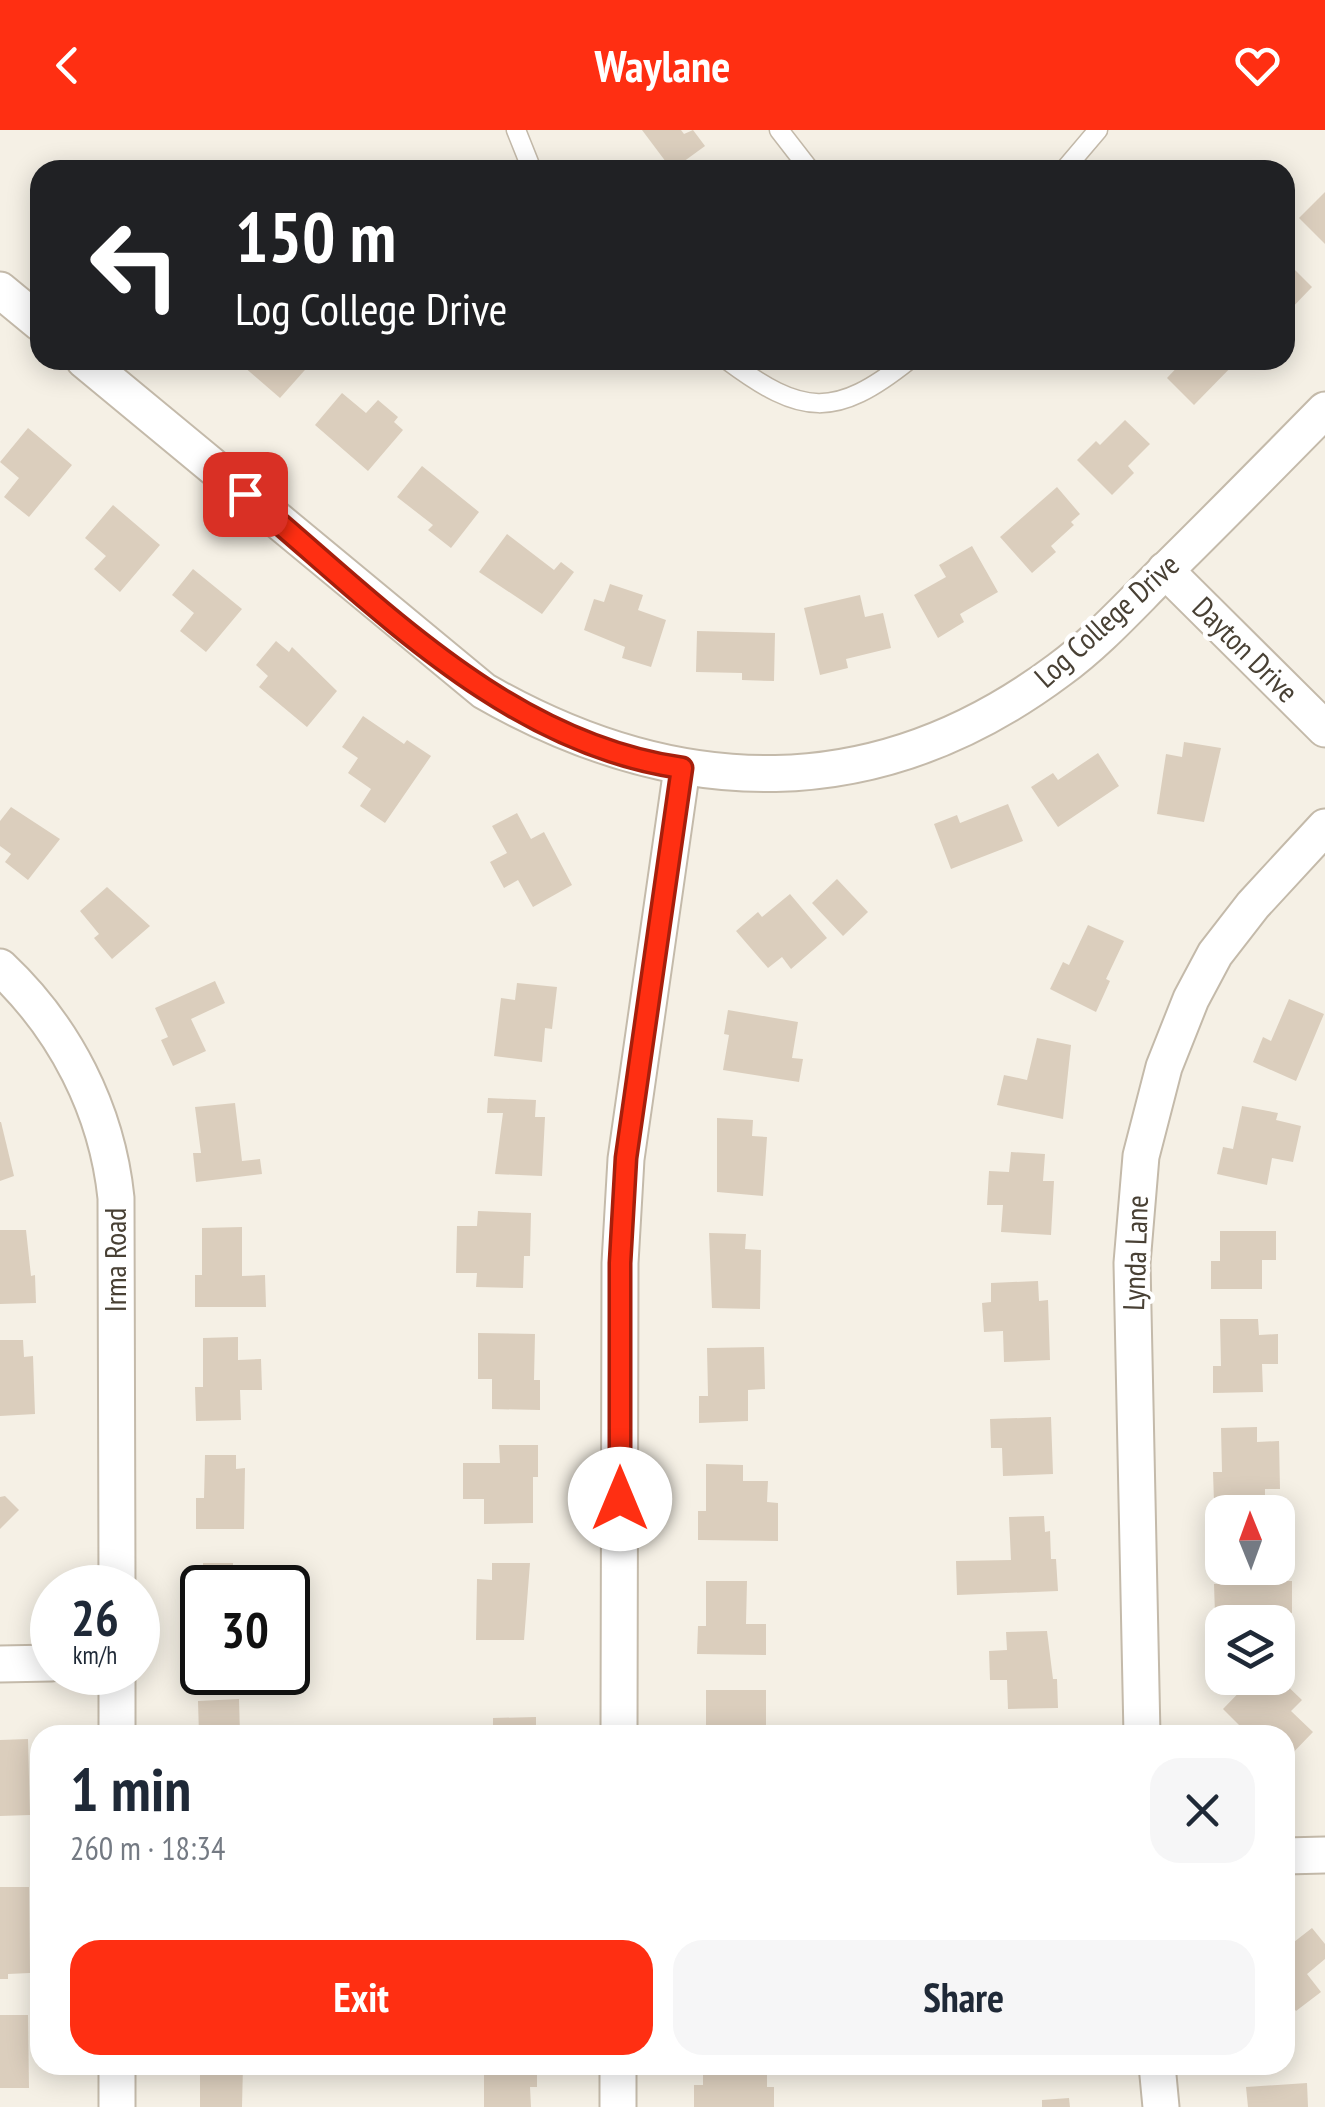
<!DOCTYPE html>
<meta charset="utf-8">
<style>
:root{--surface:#fff;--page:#f6f6f7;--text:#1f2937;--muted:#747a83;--accent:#ff2f12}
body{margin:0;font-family:"PT Sans Narrow",sans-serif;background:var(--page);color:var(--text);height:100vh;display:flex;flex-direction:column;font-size:38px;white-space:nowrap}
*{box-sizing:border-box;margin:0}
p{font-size:32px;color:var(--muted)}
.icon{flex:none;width:55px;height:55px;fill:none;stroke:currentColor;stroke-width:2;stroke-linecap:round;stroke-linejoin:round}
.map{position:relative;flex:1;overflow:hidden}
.sheet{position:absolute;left:30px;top:1595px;width:1265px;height:350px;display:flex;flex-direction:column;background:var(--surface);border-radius:30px;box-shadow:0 5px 25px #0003}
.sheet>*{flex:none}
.banner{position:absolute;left:30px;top:30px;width:1265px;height:210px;border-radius:30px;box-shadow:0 5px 25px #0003;background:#202124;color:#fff;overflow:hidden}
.needle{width:65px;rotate:359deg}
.buttons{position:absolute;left:1205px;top:1365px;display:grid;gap:20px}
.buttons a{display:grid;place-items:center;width:90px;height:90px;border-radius:20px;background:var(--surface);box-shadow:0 5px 25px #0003;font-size:50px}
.speed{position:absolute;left:30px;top:1435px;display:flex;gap:20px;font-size:50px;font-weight:700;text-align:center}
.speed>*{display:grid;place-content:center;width:130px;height:130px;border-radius:50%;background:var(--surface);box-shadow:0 5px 25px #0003;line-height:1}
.speed small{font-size:25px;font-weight:400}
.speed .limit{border:5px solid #111;border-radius:15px;background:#fff;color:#111}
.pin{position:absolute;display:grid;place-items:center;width:85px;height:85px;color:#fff;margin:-42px;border-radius:20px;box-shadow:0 5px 15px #0006}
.me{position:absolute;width:110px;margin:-55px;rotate:0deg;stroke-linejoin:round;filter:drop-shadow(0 0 8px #0008)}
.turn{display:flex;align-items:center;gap:35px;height:210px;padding:0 40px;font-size:45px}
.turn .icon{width:130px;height:130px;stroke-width:2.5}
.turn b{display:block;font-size:70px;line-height:85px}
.round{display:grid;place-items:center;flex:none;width:105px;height:105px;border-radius:30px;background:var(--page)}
.overview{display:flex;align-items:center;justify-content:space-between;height:170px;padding:0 40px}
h1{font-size:60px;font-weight:700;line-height:75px}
.cta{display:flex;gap:20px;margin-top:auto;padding:20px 40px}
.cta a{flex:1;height:115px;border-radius:30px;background:var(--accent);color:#fff;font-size:40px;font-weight:700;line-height:115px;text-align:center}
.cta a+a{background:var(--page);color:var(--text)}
header{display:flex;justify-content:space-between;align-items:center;height:130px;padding:0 40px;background:var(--accent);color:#fff;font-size:45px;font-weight:700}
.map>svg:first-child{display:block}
.building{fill:#dbcebd}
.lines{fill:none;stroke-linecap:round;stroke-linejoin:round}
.service-casing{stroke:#c4baaa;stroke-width:21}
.minor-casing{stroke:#c4baaa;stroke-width:39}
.service{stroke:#fff;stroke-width:18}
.minor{stroke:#fff;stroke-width:35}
.route-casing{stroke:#a61f0c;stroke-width:25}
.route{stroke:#ff2f12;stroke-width:18}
.labels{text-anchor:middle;stroke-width:9;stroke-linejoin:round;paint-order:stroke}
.street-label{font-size:30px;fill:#484034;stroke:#fff}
</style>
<header><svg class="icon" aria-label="back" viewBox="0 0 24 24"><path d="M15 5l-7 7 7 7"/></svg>Waylane<svg class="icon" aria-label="heart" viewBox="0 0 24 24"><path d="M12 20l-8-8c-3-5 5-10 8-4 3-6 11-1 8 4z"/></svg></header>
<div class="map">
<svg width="1325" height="1977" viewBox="0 0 1325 1977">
<rect width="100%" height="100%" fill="#f5f0e5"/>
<g class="building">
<path d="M 642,0 L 681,0 L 684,4 L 693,0 L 705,16 L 672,40 Z"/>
<path d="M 1325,62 L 1325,114 L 1299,88 Z"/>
<path d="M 1285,130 L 1312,157 L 1285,185 Z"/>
<path d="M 236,230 L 310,230 L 312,232 L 280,268 Z"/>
<path d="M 1184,230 L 1238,230 L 1194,275 L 1167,248 Z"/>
<path d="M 342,263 L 366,283 L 378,270 L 398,287 L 394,292 L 403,300 L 368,341 L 315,295 Z"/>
<path d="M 1125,290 L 1150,314 L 1128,336 L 1134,343 L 1112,365 L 1077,330 L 1096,311 L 1100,315 Z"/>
<path d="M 28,298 L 72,335 L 29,387 L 4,367 L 19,348 L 0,332 Z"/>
<path d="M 422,336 L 479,382 L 451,418 L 428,400 L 433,395 L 397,367 Z"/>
<path d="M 1057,357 L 1080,384 L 1071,392 L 1074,395 L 1051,416 L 1056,422 L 1032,443 L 1000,407 Z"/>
<path d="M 113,375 L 160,415 L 120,462 L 94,439 L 106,426 L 85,408 Z"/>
<path d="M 507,404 L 554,440 L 561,432 L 574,442 L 542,484 L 479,442 Z"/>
<path d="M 972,416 L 998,462 L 960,484 L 964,492 L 938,508 L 914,465 L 946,447 L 939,435 Z"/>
<path d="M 193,439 L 242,479 L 206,522 L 180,501 L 194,483 L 172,465 Z"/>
<path d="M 610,454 L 643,465 L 638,480 L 666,490 L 651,537 L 622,528 L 625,517 L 584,500 L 594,469 L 604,472 Z"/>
<path d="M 860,465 L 865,487 L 883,483 L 891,518 L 846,529 L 848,538 L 820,545 L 804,478 Z"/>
<path d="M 697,501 L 775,503 L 774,551 L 742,550 L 742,543 L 696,542 Z"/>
<path d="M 276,511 L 289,522 L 292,517 L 337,561 L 307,597 L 259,557 L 268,546 L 256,535 Z"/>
<path d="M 363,586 L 404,614 L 407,610 L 431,626 L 385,693 L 360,676 L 371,659 L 348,643 L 358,628 L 342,617 Z"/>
<path d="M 1184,612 L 1221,618 L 1204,692 L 1157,684 L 1166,624 L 1182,627 Z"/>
<path d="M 1098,623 L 1119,656 L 1058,697 L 1031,657 L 1053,643 L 1058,650 Z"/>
<path d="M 1008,674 L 1023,711 L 951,739 L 934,694 L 957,685 L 960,693 Z"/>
<path d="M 11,677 L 60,709 L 28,750 L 5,732 L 11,724 L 0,716 L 0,691 Z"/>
<path d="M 517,683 L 531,709 L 544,702 L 572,755 L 533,777 L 518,750 L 504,758 L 490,732 L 507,723 L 492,696 Z"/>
<path d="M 837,749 L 868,782 L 843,806 L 812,773 Z"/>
<path d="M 107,757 L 150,796 L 112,829 L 94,808 L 99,804 L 80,781 Z"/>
<path d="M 790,764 L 827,808 L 791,839 L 782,827 L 768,838 L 736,801 L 758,782 L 762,787 Z"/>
<path d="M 1088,795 L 1124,811 L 1106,849 L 1110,851 L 1096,882 L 1050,859 L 1063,832 L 1069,835 Z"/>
<path d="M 215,851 L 225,873 L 191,889 L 206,921 L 173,936 L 161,910 L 168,907 L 155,878 Z"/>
<path d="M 517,853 L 557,857 L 552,899 L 545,898 L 542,932 L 494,926 L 501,868 L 515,870 Z"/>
<path d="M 1289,869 L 1324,884 L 1296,951 L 1253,932 L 1263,907 L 1271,911 Z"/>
<path d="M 728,880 L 798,892 L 792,928 L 803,929 L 799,952 L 723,940 L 729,905 L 724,904 Z"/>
<path d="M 1037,908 L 1071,915 L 1063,989 L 997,975 L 1004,945 L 1027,950 Z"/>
<path d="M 488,968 L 536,970 L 535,987 L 545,987 L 542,1046 L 495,1044 L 503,983 L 487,983 Z"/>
<path d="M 235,973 L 242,1031 L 260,1029 L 262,1044 L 196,1052 L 193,1023 L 201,1023 L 195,977 Z"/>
<path d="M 1242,976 L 1278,983 L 1276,990 L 1301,996 L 1293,1032 L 1272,1028 L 1267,1055 L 1217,1044 L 1223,1017 L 1233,1019 Z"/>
<path d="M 717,988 L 753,990 L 752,1006 L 767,1007 L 763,1066 L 717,1062 Z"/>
<path d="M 1,992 L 14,1046 L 0,1051 L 0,992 Z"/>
<path d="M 1011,1022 L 1045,1024 L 1043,1051 L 1054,1051 L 1051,1105 L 1001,1102 L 1003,1075 L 987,1075 L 989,1041 L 1009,1042 Z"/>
<path d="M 478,1081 L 531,1083 L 530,1126 L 524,1126 L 523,1158 L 476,1157 L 477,1143 L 456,1143 L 457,1096 L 477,1096 Z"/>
<path d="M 242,1097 L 242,1146 L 265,1145 L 266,1177 L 195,1177 L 195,1145 L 202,1145 L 202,1098 Z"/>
<path d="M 0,1100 L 26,1100 L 31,1146 L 35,1145 L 36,1173 L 0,1174 Z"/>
<path d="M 1220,1101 L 1276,1101 L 1276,1130 L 1262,1130 L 1262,1159 L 1211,1159 L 1211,1131 L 1220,1131 Z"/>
<path d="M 709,1103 L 746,1104 L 745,1119 L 761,1120 L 760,1179 L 712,1178 Z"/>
<path d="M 1038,1151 L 1039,1171 L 1048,1170 L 1050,1230 L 1004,1232 L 1003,1201 L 984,1202 L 982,1173 L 991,1172 L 991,1153 Z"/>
<path d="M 1220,1189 L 1258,1189 L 1259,1205 L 1278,1204 L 1278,1234 L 1262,1234 L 1263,1262 L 1213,1263 L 1213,1236 L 1221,1236 Z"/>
<path d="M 478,1203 L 535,1204 L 534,1250 L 540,1250 L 540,1280 L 492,1279 L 492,1249 L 478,1249 Z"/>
<path d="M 238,1207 L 238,1230 L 261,1229 L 262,1260 L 240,1260 L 241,1290 L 196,1291 L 195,1257 L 203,1257 L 203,1208 Z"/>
<path d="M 0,1210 L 23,1210 L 24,1227 L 33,1226 L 35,1284 L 0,1286 Z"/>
<path d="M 764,1217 L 765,1259 L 748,1260 L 748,1291 L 699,1293 L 699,1266 L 708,1266 L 707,1218 Z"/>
<path d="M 1051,1287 L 1053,1344 L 1003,1346 L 1002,1318 L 991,1318 L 990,1289 Z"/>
<path d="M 1257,1297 L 1257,1312 L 1279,1311 L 1280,1359 L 1265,1359 L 1265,1371 L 1214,1372 L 1213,1342 L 1222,1342 L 1221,1298 Z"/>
<path d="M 499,1315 L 538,1315 L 538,1347 L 533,1347 L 533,1393 L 484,1394 L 484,1369 L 463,1369 L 463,1333 L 500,1333 Z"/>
<path d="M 205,1325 L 236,1325 L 236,1339 L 245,1338 L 244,1399 L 196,1399 L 196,1368 L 204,1368 Z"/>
<path d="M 706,1334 L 743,1335 L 743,1351 L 768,1351 L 767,1372 L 778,1373 L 778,1411 L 698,1410 L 698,1381 L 706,1381 Z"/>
<path d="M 5,1366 L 19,1380 L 0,1399 L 0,1367 Z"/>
<path d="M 1044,1386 L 1045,1402 L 1050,1401 L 1051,1429 L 1056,1429 L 1058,1461 L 957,1465 L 956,1431 L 1011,1430 L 1009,1387 Z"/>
<path d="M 203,1433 L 233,1433 L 233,1448 L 242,1447 L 242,1458 L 203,1458 Z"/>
<path d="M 492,1433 L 530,1433 L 524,1510 L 476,1510 L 477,1449 L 492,1450 Z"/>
<path d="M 1222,1438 L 1260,1438 L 1260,1451 L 1292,1451 L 1292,1483 L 1215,1484 L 1214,1454 L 1222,1454 Z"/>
<path d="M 706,1451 L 747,1451 L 746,1494 L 766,1494 L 766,1525 L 697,1524 L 698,1496 L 706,1496 Z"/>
<rect x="195" y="1478" width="7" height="31"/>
<path d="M 1047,1501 L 1053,1549 L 1057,1549 L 1058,1578 L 1008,1579 L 1007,1550 L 990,1550 L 989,1521 L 1007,1520 L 1006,1502 Z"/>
<path d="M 1253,1548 L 1264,1548 L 1271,1555 L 1279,1548 L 1302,1570 L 1291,1581 L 1313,1602 L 1285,1631 L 1285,1605 L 1249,1605 L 1223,1579 Z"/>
<path d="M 706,1560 L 766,1560 L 766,1601 L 706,1605 Z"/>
<path d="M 239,1569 L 240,1605 L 199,1605 L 198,1571 Z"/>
<path d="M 536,1587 L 536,1605 L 493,1605 L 493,1588 Z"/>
<path d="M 28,1609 L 30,1685 L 0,1686 L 0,1610 Z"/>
<path d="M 0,1757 L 29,1757 L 30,1843 L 8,1844 L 8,1849 L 0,1849 Z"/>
<path d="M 1312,1798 L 1325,1814 L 1325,1829 L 1307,1844 L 1321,1862 L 1296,1881 L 1289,1872 L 1285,1875 L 1285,1819 Z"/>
<path d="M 0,1885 L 28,1885 L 29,1958 L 0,1958 Z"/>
<path d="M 200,1935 L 243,1935 L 242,1977 L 200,1977 Z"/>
<path d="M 484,1935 L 537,1935 L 537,1957 L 530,1957 L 531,1977 L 484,1977 Z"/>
<path d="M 703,1935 L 767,1935 L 767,1957 L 774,1957 L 774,1977 L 694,1977 L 694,1955 L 703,1955 Z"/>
<path d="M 1307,1953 L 1308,1977 L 1248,1977 L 1246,1957 Z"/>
<path d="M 1069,1968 L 1070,1977 L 1042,1977 L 1042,1970 Z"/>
</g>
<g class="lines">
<defs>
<g id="service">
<path d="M 516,0 L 532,40"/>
<path d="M 779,0 L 810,40"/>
<path d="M 1064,40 L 1098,0"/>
<path d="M 727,230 C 802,286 835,289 909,230"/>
</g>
<g id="minor">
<path d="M 0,160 L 40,193"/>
<path d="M 84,230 L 484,561 C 678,672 876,677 1059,540 C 1096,513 1127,479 1159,447 C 1215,392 1270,336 1325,280"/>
<path d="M 1165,440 L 1325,599"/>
<path d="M 0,837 C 65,898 107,980 116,1068 L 117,1458"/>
<path d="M 0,1534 L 52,1533"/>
<path d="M 117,1605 L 117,1542"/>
<path d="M 619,1605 L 620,1133 L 626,1029 L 682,638"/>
<path d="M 1142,1605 L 1132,1133 L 1141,1026 L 1164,937 L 1191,869 L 1215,824 L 1253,775 L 1325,697"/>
<path d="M 1285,1726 L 1325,1725"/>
<path d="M 1157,1935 L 1161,1977"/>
<path d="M 117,1977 L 117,1935"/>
<path d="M 618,1977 L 618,1935"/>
</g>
</defs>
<use href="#service" class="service-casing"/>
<use href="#minor" class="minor-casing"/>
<use href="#service" class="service"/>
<use href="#minor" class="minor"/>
</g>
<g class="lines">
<defs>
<path id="route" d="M 245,364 C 376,473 505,613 682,638 L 626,1028 L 620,1133 L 620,1369"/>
</defs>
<use href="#route" class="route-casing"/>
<use href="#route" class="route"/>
</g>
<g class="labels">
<g class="street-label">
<text transform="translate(1107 491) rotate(-42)" y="10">Log College Drive</text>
<text transform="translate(1245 520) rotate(45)" y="10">Dayton Drive</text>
<text transform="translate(1136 1123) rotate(-88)" y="10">Lynda Lane</text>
<text transform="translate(116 1130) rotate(-90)" y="10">Irma Road</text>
</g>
</g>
</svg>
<div class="buttons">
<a><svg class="needle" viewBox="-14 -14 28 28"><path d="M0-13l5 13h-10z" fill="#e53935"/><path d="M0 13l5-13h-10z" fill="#747a83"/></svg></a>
<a><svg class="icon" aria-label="layers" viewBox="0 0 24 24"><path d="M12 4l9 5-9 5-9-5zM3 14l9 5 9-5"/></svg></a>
</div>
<div class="speed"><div>26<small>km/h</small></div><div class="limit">30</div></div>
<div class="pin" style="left:245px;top:364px;background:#d93025"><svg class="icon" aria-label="arrive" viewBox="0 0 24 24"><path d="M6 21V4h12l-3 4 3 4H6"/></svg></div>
<svg class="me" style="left:620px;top:1369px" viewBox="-20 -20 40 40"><circle r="19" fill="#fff"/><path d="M0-13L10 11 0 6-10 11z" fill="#ff2f12"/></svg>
<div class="banner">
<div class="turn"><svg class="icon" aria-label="left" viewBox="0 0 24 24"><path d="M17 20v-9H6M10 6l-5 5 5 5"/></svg><div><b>150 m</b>Log College Drive</div></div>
</div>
<section class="sheet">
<div class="overview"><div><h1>1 min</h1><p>260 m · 18:34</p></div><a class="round"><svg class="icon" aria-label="close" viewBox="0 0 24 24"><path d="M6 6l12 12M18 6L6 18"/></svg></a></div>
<div class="cta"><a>Exit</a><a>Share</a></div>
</section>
</div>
